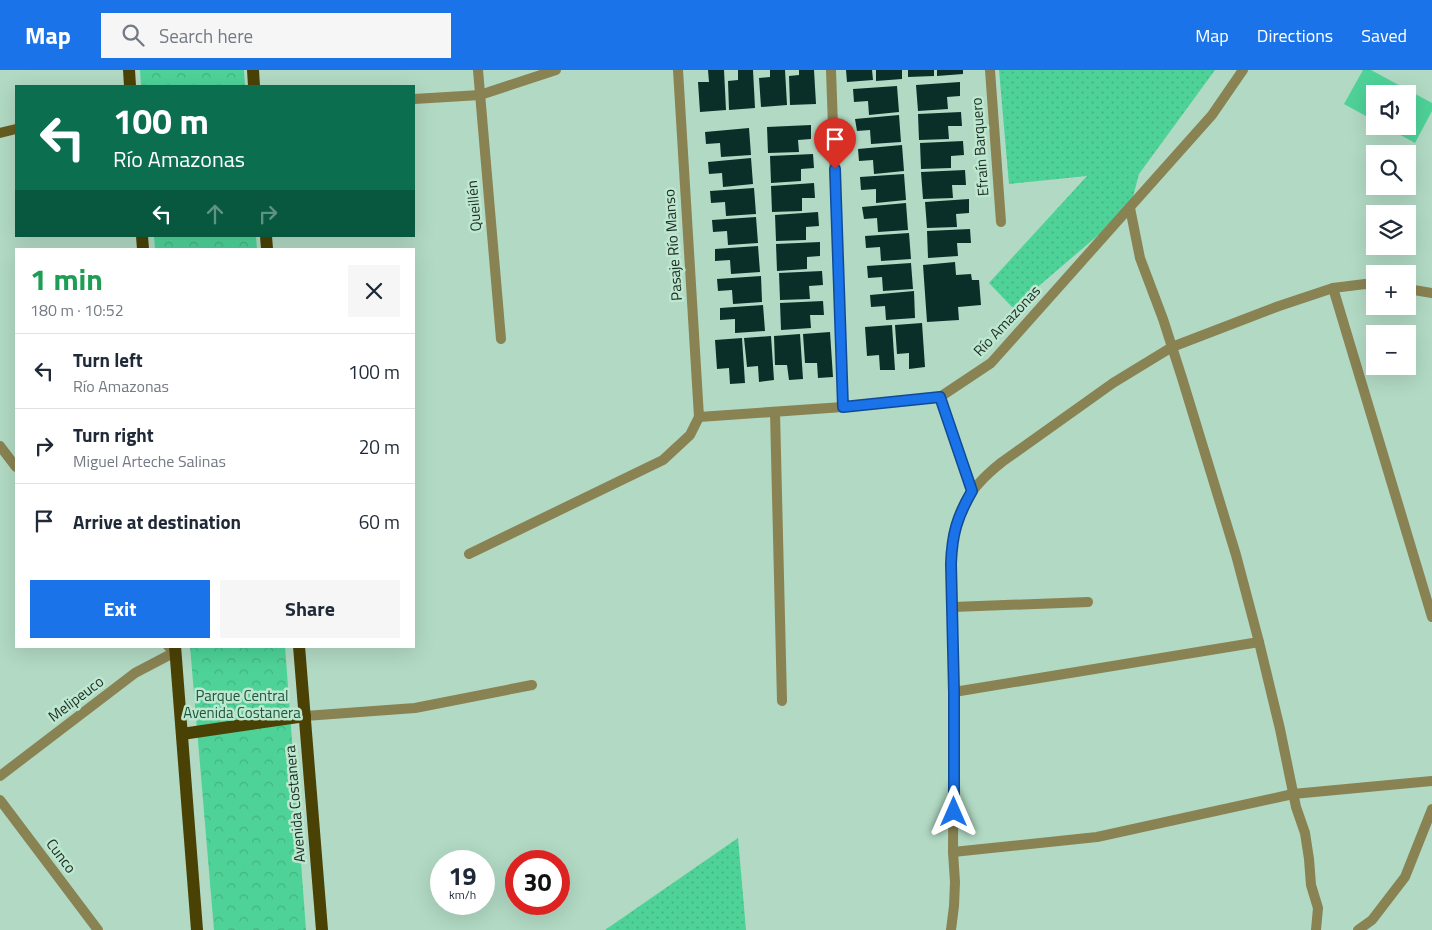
<!DOCTYPE html>
<meta charset="utf-8">
<style>
:root{--surface:#fff;--page:#f6f6f7;--text:#1f2937;--muted:#747a83;--line:#e0e1e3;--accent:#1a73e8}
body{margin:0;font-family:"Titillium Web",sans-serif;background:var(--page);color:var(--text);height:100vh;display:flex;flex-direction:column;font-size:19px;white-space:nowrap}
*{box-sizing:border-box;margin:0}
p{font-size:16px;color:var(--muted)}
.icon{flex:none;width:28px;height:28px;fill:none;stroke:currentColor;stroke-width:2;stroke-linecap:round;stroke-linejoin:round}
.map{position:relative;flex:1;overflow:hidden}
.sheet{position:absolute;left:15px;top:178px;width:400px;height:400px;display:flex;flex-direction:column;background:var(--surface);border-radius:0px;box-shadow:0 5px 20px #0002}
.sheet>*{flex:none}
.top-card{position:absolute;left:15px;top:15px;width:400px;height:152px;border-radius:0px;box-shadow:0 5px 20px #0002;background:#0b6e4f;color:#fff;overflow:hidden}
.controls{position:absolute;left:1366px;top:15px;display:grid;gap:10px}
.controls a{display:grid;place-items:center;width:50px;height:50px;border-radius:0px;background:var(--surface);box-shadow:0 5px 20px #0002;font-size:25px}
.speed{position:absolute;left:430px;top:780px;display:flex;gap:10px;font-size:25px;font-weight:700;text-align:center}
.speed>*{display:grid;place-content:center;width:65px;height:65px;border-radius:50%;background:var(--surface);box-shadow:0 5px 20px #0002;line-height:1}
.speed small{font-size:12px;font-weight:400}
.speed .limit{border:8px solid #d22;background:#fff;color:#111}
.pin{position:absolute;display:grid;place-items:center;width:42px;height:42px;color:#fff;margin:-51px -21px;border-radius:50% 50% 50% 0;rotate:-45deg;box-shadow:0 0 5px #0007}
.pin .icon{rotate:45deg}
.me{position:absolute;width:55px;margin:-28px;rotate:0deg;stroke-linejoin:round;filter:drop-shadow(0 0 4px #0008)}
.turn{display:flex;align-items:center;gap:18px;height:105px;padding:0 15px;font-size:22px}
.turn .icon{width:65px;height:65px;stroke-width:2.5}
.turn b{display:block;font-size:35px;line-height:42px}
.lanes{display:flex;align-items:center;height:48px;padding:0 15px;background:#0003;justify-content:center;gap:25px;direction:ltr}
.lanes .off{opacity:.35}
.round{display:grid;place-items:center;flex:none;width:52px;height:52px;border-radius:0px;background:var(--page)}
.overview{display:flex;align-items:center;justify-content:space-between;height:85px;padding:0 15px}
h1{font-size:30px;font-weight:700;line-height:38px;color:#1e9e55}
.action{display:flex;gap:10px;margin-top:auto;padding:10px 15px}
.action a{flex:1;height:58px;border-radius:0px;background:var(--accent);color:#fff;font-size:20px;font-weight:700;line-height:58px;text-align:center}
.action a+a{background:var(--page);color:var(--text)}
ul{padding:0;list-style:none}
li{display:flex;align-items:center;gap:15px;height:75px;padding:0 15px;border-top:1px solid var(--line)}
li div{flex:1}
li b{display:block;font-size:19px}
li em{font-style:normal}
header{display:flex;align-items:center;gap:30px;box-sizing:border-box;height:70px;padding:0 25px;background:var(--accent);color:#fff}
header strong{font-size:24px}
nav{display:flex;gap:28px;margin-inline-start:auto;font-size:18px}
.search{width:350px;height:45px;background:var(--page);display:flex;align-items:center;gap:12px;box-sizing:border-box;padding:0 18px;border-radius:0px;color:var(--muted);font-size:19px}
.map>svg:first-child{display:block}
.grass{fill:url(#grass-dots)}
.park{fill:url(#park-crowns)}
.pitch{fill:#4ed298}
.building{fill:#0a2f29}
.lines{fill:none;stroke-linecap:round;stroke-linejoin:round}
.lane{stroke:#898252;stroke-width:10}
.street{stroke:#898252;stroke-width:10}
.secondary{stroke:#655c20;stroke-width:10}
.primary{stroke:#4a4205;stroke-width:12}
.route-casing{stroke:#114b97;stroke-width:12}
.route{stroke:#1a73e8;stroke-width:9}
.labels{text-anchor:middle;stroke-width:5;stroke-linejoin:round;paint-order:stroke}
.street-label{font-size:15px;fill:#1c2b23;stroke:#bee7d0}
.park-label{font-size:15px;fill:#20563d;stroke:#bee7d0}
</style>
<header>
<strong>Map</strong>
<div class="search"><svg class="icon" aria-label="search" viewBox="0 0 24 24"><circle cx="10" cy="10" r="6"/><path d="M15 15l6 6"/></svg>Search here</div>
<nav><a>Map</a><a>Directions</a><a>Saved</a></nav>
</header>
<div class="map">
<svg width="1432" height="860" viewBox="0 0 1432 860">
<defs>
<pattern id="grass-dots" width="8" height="8" patternUnits="userSpaceOnUse" patternTransform="scale(1.25)"><rect width="8" height="8" fill="#4ed298"/><path d="M2 2h.1M6 6h.1" fill="none" stroke="#44b483" stroke-width="1.8" stroke-linecap="round"/></pattern>
<pattern id="park-crowns" width="20" height="18" patternUnits="userSpaceOnUse" patternTransform="scale(1.25)"><rect width="20" height="18" fill="#4ed298"/><path d="M2 6a3 3 0 1 1 6 0M12 15a3 3 0 1 1 6 0" fill="none" stroke="#44b483"/></pattern>
</defs>
<rect width="100%" height="100%" fill="#b1d9c3"/>
<g class="grass">
<path d="M 999,0 L 1215,0 L 1139,104 L 1130,138 L 1013,238 L 989,213 L 1087,106 L 1009,114 Z"/>
<path d="M 738,768 L 746,860 L 605,860 Z"/>
</g>
<g class="park">
<path d="M 140,0 L 244,0 L 245,16 L 141,16 Z"/>
<path d="M 154,166 L 256,166 L 257,179 L 155,179 Z"/>
<path d="M 190,576 L 285,576 L 306,860 L 214,860 Z"/>
</g>
<path class="pitch" d="M 1363,0 L 1371,0 L 1432,33 L 1432,41 L 1415,73 L 1384,56 L 1408,56 L 1408,24 L 1375,24 L 1375,51 L 1344,34 Z"/>
<g class="building">
<path d="M 708,0 L 724,0 L 726,40 L 700,42 L 698,12 L 709,12 Z"/>
<path d="M 738,0 L 753,0 L 755,38 L 729,40 L 728,11 L 738,10 Z"/>
<path d="M 770,0 L 785,0 L 787,35 L 761,37 L 759,8 L 770,7 Z"/>
<path d="M 799,0 L 814,0 L 816,34 L 790,35 L 789,6 L 799,5 Z"/>
<path d="M 846,0 L 872,0 L 873,10 L 847,12 Z"/>
<path d="M 876,0 L 902,0 L 902,9 L 876,11 Z"/>
<path d="M 908,0 L 934,0 L 934,6 L 908,7 Z"/>
<path d="M 937,0 L 963,0 L 963,4 L 937,6 Z"/>
<path d="M 960,12 L 960,26 L 947,27 L 948,39 L 918,41 L 916,15 Z"/>
<path d="M 897,16 L 899,42 L 869,45 L 868,31 L 854,32 L 853,19 Z"/>
<path d="M 961,42 L 962,56 L 948,56 L 949,69 L 919,70 L 918,44 Z"/>
<path d="M 899,45 L 901,72 L 871,74 L 870,60 L 857,61 L 855,49 Z"/>
<path d="M 811,55 L 811,69 L 798,70 L 799,82 L 768,83 L 767,57 Z"/>
<path d="M 749,58 L 751,85 L 721,87 L 720,73 L 706,74 L 705,62 Z"/>
<path d="M 963,71 L 964,85 L 951,86 L 951,98 L 921,99 L 920,73 Z"/>
<path d="M 902,75 L 904,101 L 874,104 L 873,90 L 859,91 L 858,79 Z"/>
<path d="M 813,84 L 814,98 L 801,99 L 801,111 L 771,113 L 770,86 Z"/>
<path d="M 751,88 L 753,114 L 723,117 L 722,103 L 709,104 L 708,92 Z"/>
<path d="M 965,100 L 966,115 L 952,115 L 953,128 L 923,129 L 921,102 Z"/>
<path d="M 904,104 L 906,130 L 876,133 L 876,119 L 861,120 L 860,107 Z"/>
<path d="M 814,113 L 815,128 L 802,128 L 802,141 L 772,142 L 771,116 Z"/>
<path d="M 754,118 L 756,144 L 726,146 L 725,132 L 711,133 L 710,121 Z"/>
<path d="M 969,129 L 969,143 L 956,144 L 957,157 L 927,158 L 925,132 Z"/>
<path d="M 906,133 L 908,160 L 878,162 L 877,148 L 864,149 L 862,137 Z"/>
<path d="M 818,142 L 819,156 L 806,157 L 806,170 L 776,171 L 775,145 Z"/>
<path d="M 756,147 L 758,173 L 728,175 L 727,161 L 713,162 L 712,150 Z"/>
<path d="M 970,159 L 971,173 L 957,173 L 958,186 L 928,188 L 927,161 Z"/>
<path d="M 909,163 L 911,189 L 881,191 L 880,177 L 866,178 L 865,166 Z"/>
<path d="M 820,172 L 820,186 L 807,187 L 807,199 L 777,201 L 776,174 Z"/>
<path d="M 758,176 L 760,202 L 731,204 L 730,190 L 715,191 L 715,179 Z"/>
<path d="M 955,192 L 956,205 L 971,204 L 972,210 L 979,210 L 981,235 L 958,237 L 959,250 L 927,252 L 923,195 Z"/>
<path d="M 911,193 L 913,219 L 883,221 L 882,207 L 868,208 L 867,196 Z"/>
<path d="M 822,201 L 823,215 L 809,216 L 810,229 L 780,230 L 779,203 Z"/>
<path d="M 761,206 L 762,232 L 733,234 L 732,220 L 718,221 L 717,209 Z"/>
<path d="M 914,221 L 915,248 L 886,250 L 885,236 L 871,237 L 870,225 Z"/>
<path d="M 823,231 L 824,245 L 810,245 L 811,258 L 781,260 L 780,233 Z"/>
<path d="M 763,235 L 765,261 L 735,263 L 735,249 L 720,250 L 720,238 Z"/>
<path d="M 922,253 L 925,297 L 909,299 L 909,283 L 897,284 L 895,255 Z"/>
<path d="M 892,255 L 895,300 L 880,300 L 879,285 L 867,286 L 865,257 Z"/>
<path d="M 830,262 L 833,307 L 818,308 L 817,293 L 805,293 L 803,264 Z"/>
<path d="M 800,264 L 803,309 L 789,310 L 787,295 L 775,295 L 774,266 Z"/>
<path d="M 771,266 L 774,310 L 759,312 L 758,296 L 747,297 L 744,268 Z"/>
<path d="M 742,268 L 745,313 L 730,314 L 729,298 L 717,299 L 715,270 Z"/>
</g>
<g class="lines">
<g class="lane">
<path d="M 775,342 L 782,631"/>
<path d="M 469,484 L 663,390 L 690,365 L 699,347"/>
<path d="M 305,646 L 415,638 L 532,615"/>
</g>
<g class="street">
<path d="M 478,0 L 501,269"/>
<path d="M 678,0 L 699,347 L 843,337 L 940,327 L 991,293 L 1212,45 L 1243,0"/>
<path d="M 831,0 L 843,337"/>
<path d="M 990,0 L 1001,152"/>
<path d="M 414,29 L 480,25 L 556,0"/>
<path d="M 1130,138 L 1140,188 L 1163,249 L 1182,308 L 1236,485 L 1259,572 L 1280,659 L 1296,737 L 1305,763 L 1309,789 L 1311,815 L 1318,838 L 1316,860"/>
<path d="M 1333,218 L 1432,547"/>
<path d="M 1408,219 L 1432,223"/>
<path d="M 940,327 L 972,421"/>
<path d="M 0,376 L 16,397"/>
<path d="M 953,537 L 1088,532"/>
<path d="M 954,622 L 1259,572"/>
<path d="M 0,706 L 135,603 L 175,582 L 168,576"/>
<path d="M 0,730 L 98,860"/>
<path d="M 953,782 L 1097,767 L 1293,724 L 1432,711"/>
<path d="M 951,860 L 954,836 L 955,812 L 953,782 L 954,622 L 951,494 C 952,447 965,421 1002,392 L 1113,313 L 1172,277 L 1279,236 L 1333,218 L 1365,214 L 1375,215"/>
<path d="M 1358,860 L 1372,850 L 1405,807 L 1432,739"/>
</g>
<path class="secondary" d="M 0,63 L 16,59"/>
<g class="primary">
<path d="M 129,0 L 130,16"/>
<path d="M 253,0 L 254,16"/>
<path d="M 142,166 L 143,179"/>
<path d="M 266,166 L 267,179"/>
<path d="M 175,576 L 197,860"/>
<path d="M 299,576 L 322,860"/>
<path d="M 182,664 L 305,646"/>
</g>
</g>
<g class="lines">
<defs>
<path id="route" d="M 835,99 L 843,337 L 940,327 L 972,421 C 957,447 952,464 951,494 L 954,622 L 954,742"/>
</defs>
<use href="#route" class="route-casing"/>
<use href="#route" class="route"/>
</g>
<g class="labels">
<g class="street-label">
<text transform="translate(980 77) rotate(-94)" y="5">Efraín Barquero</text>
<text transform="translate(474 136) rotate(-95)" y="5">Queillén</text>
<text transform="translate(673 175) rotate(-94)" y="5">Pasaje Río Manso</text>
<text transform="translate(1007 251) rotate(-47)" y="5">Río Amazonas</text>
<text transform="translate(76 629) rotate(-37)" y="5">Melipeuco</text>
<text transform="translate(295 734) rotate(-95)" y="5">Avenida Costanera</text>
<text transform="translate(61 786) rotate(53)" y="5">Cunco</text>
</g>
<g class="park-label">
<text x="242" y="631">Parque Central<tspan x="242" dy="17">Avenida Costanera</tspan></text>
</g>
</g>
</svg>
<div class="controls">
<a><svg class="icon" aria-label="sound" viewBox="0 0 24 24"><path d="M4 9h4l5-4v14l-5-4H4zM17 9q2 3 0 6"/></svg></a>
<a><svg class="icon" aria-label="search" viewBox="0 0 24 24"><circle cx="10" cy="10" r="6"/><path d="M15 15l6 6"/></svg></a>
<a><svg class="icon" aria-label="layers" viewBox="0 0 24 24"><path d="M12 4l9 5-9 5-9-5zM3 14l9 5 9-5"/></svg></a>
<a>+</a>
<a>−</a>
</div>
<div class="speed"><div>19<small>km/h</small></div><div class="limit">30</div></div>
<div class="pin" style="left:835px;top:99px;background:#d93025"><svg class="icon" aria-label="arrive" viewBox="0 0 24 24"><path d="M6 21V4h12l-3 4 3 4H6"/></svg></div>
<svg class="me" style="left:954px;top:742px" viewBox="-20 -20 40 40"><path d="M0-17L14 15 0 8-14 15z" fill="#1a73e8" stroke="#fff" stroke-width="4"/></svg>
<div class="top-card">
<div class="turn"><svg class="icon" aria-label="left" viewBox="0 0 24 24"><path d="M17 20v-9H6M10 6l-5 5 5 5"/></svg><div><b>100 m</b>Río Amazonas</div></div>
<div class="lanes"><svg class="icon" aria-label="left" viewBox="0 0 24 24"><path d="M17 20v-9H6M10 6l-5 5 5 5"/></svg><svg class="icon off" aria-label="ahead" viewBox="0 0 24 24"><path d="M12 20V5M6 11l6-6 6 6"/></svg><svg class="icon off" aria-label="right" viewBox="0 0 24 24"><path d="M7 20v-9h11M14 6l5 5-5 5"/></svg></div>
</div>
<section class="sheet">
<div class="overview"><div><h1>1 min</h1><p>180 m · 10:52</p></div><a class="round"><svg class="icon" aria-label="close" viewBox="0 0 24 24"><path d="M6 6l12 12M18 6L6 18"/></svg></a></div>
<ul>
<li><svg class="icon" aria-label="left" viewBox="0 0 24 24"><path d="M17 20v-9H6M10 6l-5 5 5 5"/></svg><div><b>Turn left</b><p>Río Amazonas</p></div><em>100 m</em></li>
<li><svg class="icon" aria-label="right" viewBox="0 0 24 24"><path d="M7 20v-9h11M14 6l5 5-5 5"/></svg><div><b>Turn right</b><p>Miguel Arteche Salinas</p></div><em>20 m</em></li>
<li><svg class="icon" aria-label="arrive" viewBox="0 0 24 24"><path d="M6 21V4h12l-3 4 3 4H6"/></svg><div><b>Arrive at destination</b></div><em>60 m</em></li>
</ul>
<div class="action"><a>Exit</a><a>Share</a></div>
</section>
</div>
